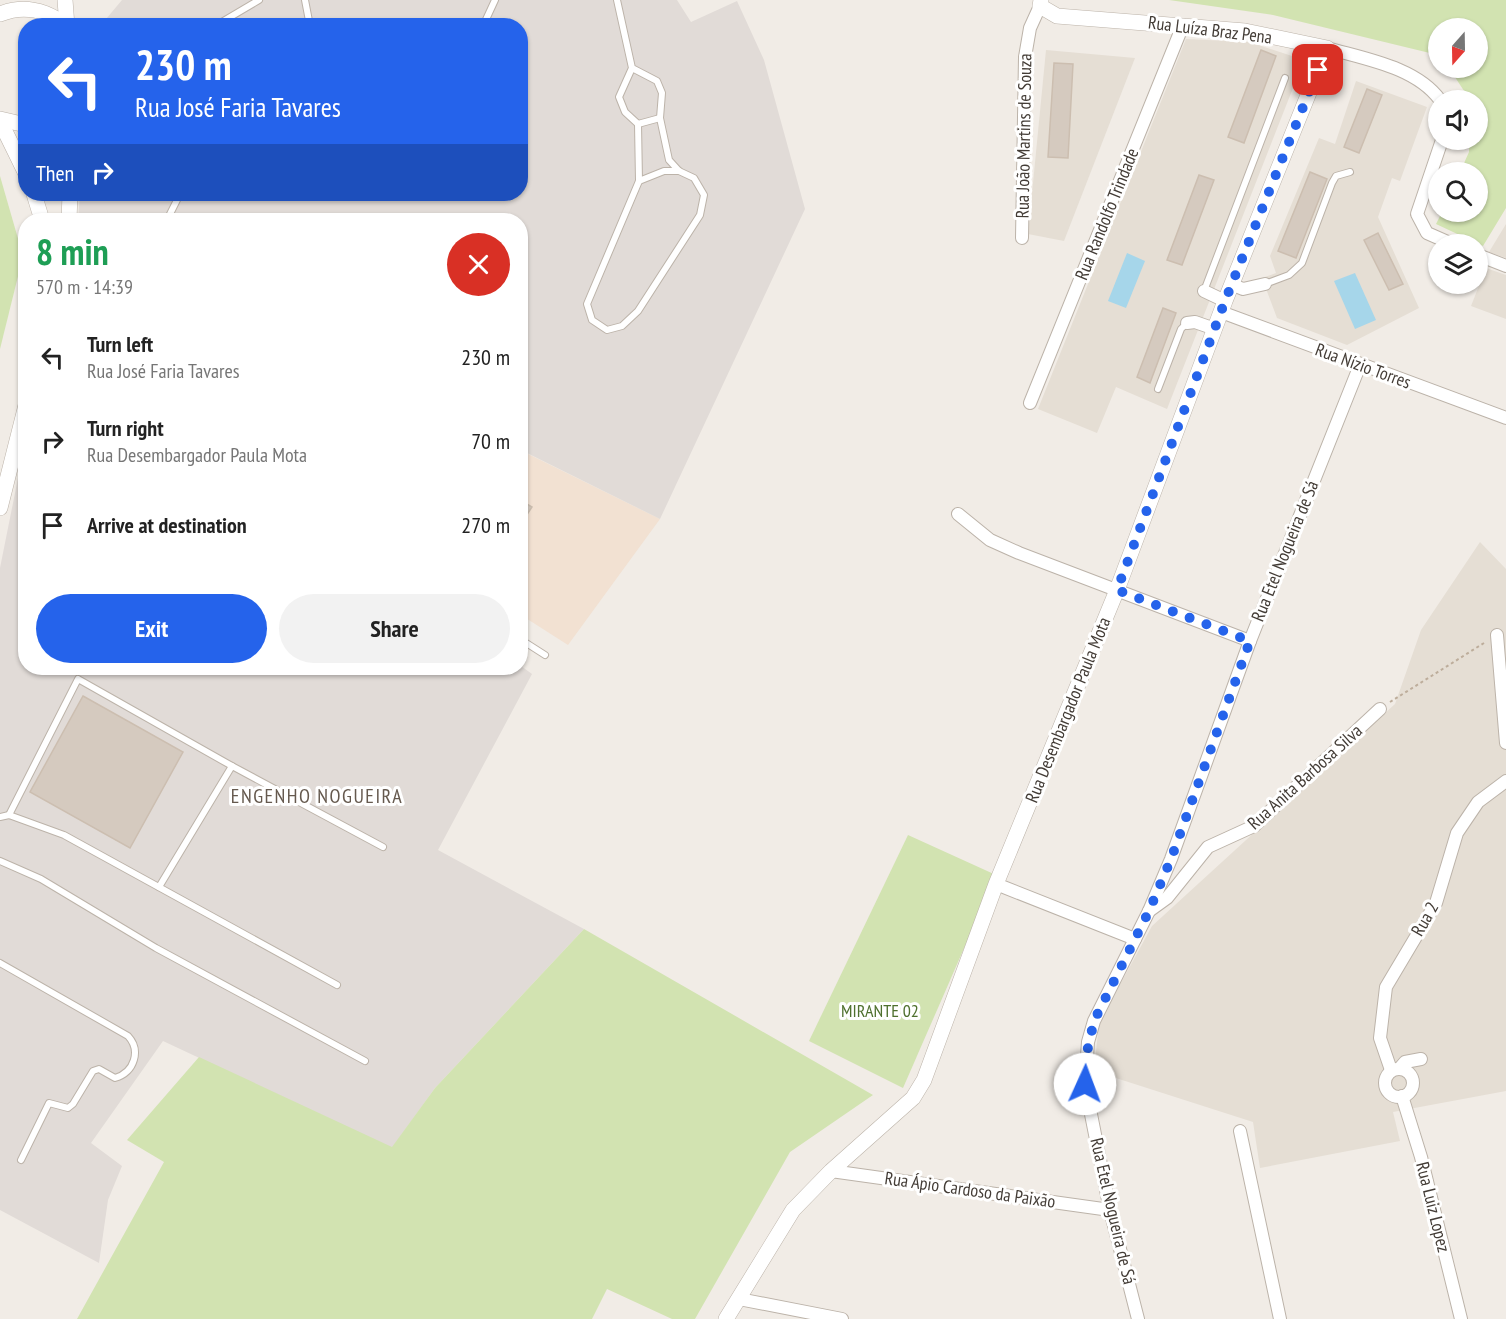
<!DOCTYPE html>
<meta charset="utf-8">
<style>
:root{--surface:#fff;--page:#f2f2f2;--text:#222;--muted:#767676;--accent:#2563eb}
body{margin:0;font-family:"PT Sans Narrow",sans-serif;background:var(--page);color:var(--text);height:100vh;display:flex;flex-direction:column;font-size:22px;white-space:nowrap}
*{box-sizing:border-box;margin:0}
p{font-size:20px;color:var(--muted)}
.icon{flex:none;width:33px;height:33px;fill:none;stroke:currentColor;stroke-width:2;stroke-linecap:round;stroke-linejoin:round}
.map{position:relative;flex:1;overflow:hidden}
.drawer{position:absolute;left:18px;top:213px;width:510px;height:462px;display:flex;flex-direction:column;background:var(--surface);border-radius:24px;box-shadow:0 2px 4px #0004}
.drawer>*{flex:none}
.top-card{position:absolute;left:18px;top:18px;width:510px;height:183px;border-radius:24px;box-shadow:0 2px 4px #0004;background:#2563eb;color:#fff;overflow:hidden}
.needle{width:39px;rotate:200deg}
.tools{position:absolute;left:1428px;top:18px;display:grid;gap:12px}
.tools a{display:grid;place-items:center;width:60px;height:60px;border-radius:50%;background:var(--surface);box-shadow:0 2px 4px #0004;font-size:30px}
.pin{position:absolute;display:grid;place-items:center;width:51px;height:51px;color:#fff;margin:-26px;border-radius:12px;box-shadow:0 3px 9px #0006}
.me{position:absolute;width:66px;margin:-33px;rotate:2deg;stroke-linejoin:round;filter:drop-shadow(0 0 4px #0008)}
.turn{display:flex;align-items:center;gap:21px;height:126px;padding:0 18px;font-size:27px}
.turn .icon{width:78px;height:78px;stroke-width:2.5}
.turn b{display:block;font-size:42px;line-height:51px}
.then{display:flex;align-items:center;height:57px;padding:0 18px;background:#0003;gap:12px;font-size:22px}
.round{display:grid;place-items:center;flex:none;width:63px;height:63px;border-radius:32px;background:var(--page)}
.headline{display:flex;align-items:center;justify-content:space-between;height:102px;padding:0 18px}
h1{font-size:36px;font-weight:700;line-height:45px;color:#1e9e55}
.primary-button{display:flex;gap:12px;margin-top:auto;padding:12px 18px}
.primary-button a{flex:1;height:69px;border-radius:36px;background:var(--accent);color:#fff;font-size:24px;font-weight:700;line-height:69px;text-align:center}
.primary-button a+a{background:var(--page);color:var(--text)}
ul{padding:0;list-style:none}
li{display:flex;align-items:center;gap:18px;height:84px;padding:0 18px}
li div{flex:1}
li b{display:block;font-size:22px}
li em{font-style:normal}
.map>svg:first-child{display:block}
.residential{fill:#e5ded4}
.commercial{fill:#f2e1d2}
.industrial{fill:#e1dbd7}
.green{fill:#d2e3b1}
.water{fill:#a6d6ea}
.building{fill:#d5cabf;stroke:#ccbeb0;stroke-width:1.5}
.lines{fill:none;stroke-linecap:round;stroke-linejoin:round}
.service-casing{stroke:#bcb3a9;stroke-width:8}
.minor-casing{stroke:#bcb3a9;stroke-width:14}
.tertiary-casing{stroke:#bcb3a9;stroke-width:16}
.path{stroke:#bdad9b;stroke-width:2;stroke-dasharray:3 3;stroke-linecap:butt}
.service{stroke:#fff;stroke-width:6}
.minor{stroke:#fff;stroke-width:12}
.tertiary{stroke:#fff;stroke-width:15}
.route{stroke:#2563eb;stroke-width:10;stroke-dasharray:0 18}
.labels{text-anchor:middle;stroke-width:6;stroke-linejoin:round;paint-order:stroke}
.street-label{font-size:18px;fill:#433c36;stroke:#fff}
.park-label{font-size:18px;fill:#4f702e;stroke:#fff}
.neighbourhood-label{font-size:20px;letter-spacing:1.5px;fill:#65594e;stroke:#fff}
</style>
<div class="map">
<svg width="1506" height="1319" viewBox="0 0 1506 1319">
<rect width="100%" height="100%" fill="#f1ece6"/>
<g class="residential">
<path d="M 1186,39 L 1249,42 L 1304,60 L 1167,409 L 1116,387 L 1097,433 L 1038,409 Z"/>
<path d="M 1046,50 L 1135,58 L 1064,241 L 1028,234 Z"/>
<path d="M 1356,81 L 1427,107 L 1400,181 L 1392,178 L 1378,217 L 1419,308 L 1347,345 L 1277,318 L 1262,278 L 1276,273 L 1270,256 L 1319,138 L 1335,144 Z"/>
<path d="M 1506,224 L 1506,258 L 1489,252 Z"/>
<path d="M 1486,268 L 1506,275 L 1506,319 L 1471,306 Z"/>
<path d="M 1480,542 L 1506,569 L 1506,1091 L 1393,1112 L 1400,1141 L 1260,1168 L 1253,1122 L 1094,1071 L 1099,1023 L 1152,926 L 1395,704 L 1421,630 Z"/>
</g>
<path class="commercial" d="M 520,450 L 660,519 L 568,645 L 521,615 Z"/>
<g class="industrial">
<path d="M 122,0 L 677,0 L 691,22 L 737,1 L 764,60 L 805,209 L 660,519 L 521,450 L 520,220 L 78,220 L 80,194 L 520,194 L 520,26 L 101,25 Z"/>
<path d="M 25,454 L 26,668 L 521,666 L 532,674 L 438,850 L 584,929 L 435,1088 L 392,1148 L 163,1041 L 91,1143 L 122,1166 L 108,1200 L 99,1263 L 0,1210 L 0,568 L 22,458 Z"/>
</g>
<g class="green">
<path d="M 1169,0 L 1506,0 L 1506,208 L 1483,246 L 1436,224 L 1442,212 L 1478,212 L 1478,172 L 1460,172 L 1469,152 L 1469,140 L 1478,140 L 1478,100 L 1470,100 L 1449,68 L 1478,68 L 1478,28 L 1438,28 L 1438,55 L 1273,15 Z"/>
<path d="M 0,176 L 23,256 L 0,349 Z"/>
<path d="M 908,835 L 996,875 L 903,1088 L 809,1041 Z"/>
<path d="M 584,929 L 873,1095 L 790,1152 L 695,1319 L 672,1319 L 607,1289 L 592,1319 L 77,1319 L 164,1162 L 127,1140 L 199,1057 L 392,1147 L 435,1088 Z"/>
</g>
<g class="water">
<path d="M 1127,253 L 1145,261 L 1126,308 L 1108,301 Z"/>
<path d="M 1355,273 L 1376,320 L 1355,329 L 1334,281 Z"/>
</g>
<g class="building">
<path d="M 1261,50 L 1276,56 L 1244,143 L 1228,137 Z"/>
<path d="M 1054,63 L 1073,64 L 1068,158 L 1048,157 Z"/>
<path d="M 1367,89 L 1382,95 L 1359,153 L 1344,147 Z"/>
<path d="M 1310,172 L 1327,179 L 1296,258 L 1278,251 Z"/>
<path d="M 1199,175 L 1214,180 L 1182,265 L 1167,260 Z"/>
<path d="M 1378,233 L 1403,284 L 1389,290 L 1364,240 Z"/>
<path d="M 1163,308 L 1176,313 L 1150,383 L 1137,377 Z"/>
<path d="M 520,500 L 532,507 L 520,525 Z"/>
<path d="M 83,696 L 183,752 L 130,848 L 30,792 Z"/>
</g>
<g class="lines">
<defs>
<g id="service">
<path d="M 305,0 L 310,26"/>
<path d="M 617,0 L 632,68 L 619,97 L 625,112 L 638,124 L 639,181 L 587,304 L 592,320 L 607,330 L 622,326 L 638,311 L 700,215 L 704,195 L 694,178 L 679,171 L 669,160 L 660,118 L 662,93 L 657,81 L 632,68"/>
<path d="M 215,26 L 259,0"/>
<path d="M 483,26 L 495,0"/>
<path d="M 638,124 L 660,118"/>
<path d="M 639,181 L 664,171 L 679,171"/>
<path d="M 167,220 L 180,194"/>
<path d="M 1265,284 L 1289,275 L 1302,263 L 1332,183 L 1336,176 L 1350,172"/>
<path d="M 1204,291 L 1285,78"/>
<path d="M 1158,389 L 1181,329 L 1187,323"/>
<path d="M 13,456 L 26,464"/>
<path d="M 520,639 L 545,655"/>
<path d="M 9,815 L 78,679 L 232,766 L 383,847"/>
<path d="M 0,817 L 9,815 L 64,835 L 337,985"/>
<path d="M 0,861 L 41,879 L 156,948 L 365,1061"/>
<path d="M 159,887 L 232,766"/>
<path d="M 0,963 L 128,1036 C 141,1050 135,1072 115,1078 L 99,1069 L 93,1071 L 73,1104 L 68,1108 L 49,1103 L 21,1160"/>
</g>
<g id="minor">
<path d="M 1327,48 C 1365,59 1416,67 1440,100"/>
<path d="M 1442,140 L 1417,214 L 1427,233 L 1452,244"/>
<path d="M 1022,238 L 1025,57 L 1030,28 L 1040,6"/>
<path d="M 1478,255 L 1506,266"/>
<path d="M 1233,285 L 1243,289 L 1265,284"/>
<path d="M 1204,291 L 1225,301"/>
<path d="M 1221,312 L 1506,418"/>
<path d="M 1187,323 L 1195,322 L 1215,329"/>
<path d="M 1030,403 L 1183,25"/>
<path d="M 958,514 L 990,540 L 1019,553 L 1250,641"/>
<path d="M 1497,635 L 1506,743"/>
<path d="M 996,884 L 1135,939"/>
<path d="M 1149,911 L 1167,898 L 1208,847 L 1254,826 L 1380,709"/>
<circle cx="1399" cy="1083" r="14"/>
<path d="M 1399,1069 L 1405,1062 L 1421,1059"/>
<path d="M 1391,1070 L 1380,1038 L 1386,987 L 1436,903 L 1457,833 L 1478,802 L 1506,781"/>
<path d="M 1402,1096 L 1421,1157 L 1461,1319"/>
<path d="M 1240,1131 L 1280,1319"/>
<path d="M 831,1171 L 1110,1210"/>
<path d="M 739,1299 L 842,1319"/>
<path d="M 1138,1319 L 1110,1210 L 1085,1084 L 1088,1042 L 1094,1021 L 1149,911 L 1171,859 L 1250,641 L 1360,365"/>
</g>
<g id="tertiary">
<path d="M 65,0 L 67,26"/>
<path d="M 0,14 C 25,4 46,10 67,26"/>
<path d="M 0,119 L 26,125"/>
<path d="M 0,121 L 26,174"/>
<path d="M 34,194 L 42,220"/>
<path d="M 69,220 L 70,194"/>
<path d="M 0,508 L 26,405"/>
<path d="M 726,1319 L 793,1210 L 831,1171 L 913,1098 L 924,1080 L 996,884 L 1117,590 L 1225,301 L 1327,48 L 1245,31 L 1057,16 L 1040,6 L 1041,0"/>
</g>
</defs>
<use href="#service" class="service-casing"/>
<use href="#minor" class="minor-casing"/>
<use href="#tertiary" class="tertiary-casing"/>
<path class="path" d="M 1390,702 L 1484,643"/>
<use href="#service" class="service"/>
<use href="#minor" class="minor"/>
<use href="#tertiary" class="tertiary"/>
</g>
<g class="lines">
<path class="route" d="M 1085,1084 L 1085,1061 L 1094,1021 L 1149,911 L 1171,859 L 1250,641 L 1117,590 L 1225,301 L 1318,70"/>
</g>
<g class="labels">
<g class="street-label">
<text transform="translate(1210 30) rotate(7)" y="6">Rua Luíza Braz Pena</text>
<text transform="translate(1024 136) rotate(-89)" y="6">Rua João Martins de Souza</text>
<text transform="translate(1107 214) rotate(-68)" y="6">Rua Randolfo Trindade</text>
<text transform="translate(1363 366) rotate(20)" y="6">Rua Nízio Torres</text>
<text transform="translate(1285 551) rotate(-68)" y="6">Rua Etel Nogueira de Sá</text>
<text transform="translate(1068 710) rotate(-68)" y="6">Rua Desembargador Paula Mota</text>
<text transform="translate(1305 777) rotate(-42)" y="6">Rua Anita Barbosa Silva</text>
<text transform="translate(1425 919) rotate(-60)" y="6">Rua 2</text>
<text transform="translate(970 1190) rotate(8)" y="6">Rua Ápio Cardoso da Paixão</text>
<text transform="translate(1433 1207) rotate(76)" y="6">Rua Luiz Lopez</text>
<text transform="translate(1113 1211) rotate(77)" y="6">Rua Etel Nogueira de Sá</text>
</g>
<g class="park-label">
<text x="880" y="1017">MIRANTE 02</text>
</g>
<g class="neighbourhood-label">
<text x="317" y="803">ENGENHO NOGUEIRA</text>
</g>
</g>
</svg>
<div class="tools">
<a><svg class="needle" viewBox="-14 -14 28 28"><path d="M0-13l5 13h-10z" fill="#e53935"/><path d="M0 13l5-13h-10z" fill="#767676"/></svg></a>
<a><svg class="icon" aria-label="sound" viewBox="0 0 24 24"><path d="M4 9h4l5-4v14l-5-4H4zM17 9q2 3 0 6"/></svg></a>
<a><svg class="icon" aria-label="search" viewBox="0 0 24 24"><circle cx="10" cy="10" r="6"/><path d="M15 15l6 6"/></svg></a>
<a><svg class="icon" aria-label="layers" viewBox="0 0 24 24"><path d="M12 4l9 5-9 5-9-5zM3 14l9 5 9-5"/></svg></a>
</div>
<div class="pin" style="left:1318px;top:70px;background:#d93025"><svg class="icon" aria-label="arrive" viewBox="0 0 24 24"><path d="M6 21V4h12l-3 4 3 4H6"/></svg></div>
<svg class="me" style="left:1085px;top:1084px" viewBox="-20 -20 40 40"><circle r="19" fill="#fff"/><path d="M0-13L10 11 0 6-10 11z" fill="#2563eb"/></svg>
<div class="top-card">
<div class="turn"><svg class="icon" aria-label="left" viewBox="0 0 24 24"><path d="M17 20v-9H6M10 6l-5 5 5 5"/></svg><div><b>230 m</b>Rua José Faria Tavares</div></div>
<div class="then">Then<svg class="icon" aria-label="right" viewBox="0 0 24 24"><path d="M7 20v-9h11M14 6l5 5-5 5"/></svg></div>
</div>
<section class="drawer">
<div class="headline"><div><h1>8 min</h1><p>570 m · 14:39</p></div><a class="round" style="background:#d93025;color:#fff"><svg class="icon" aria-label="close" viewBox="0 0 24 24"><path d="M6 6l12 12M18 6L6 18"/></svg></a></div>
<ul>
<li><svg class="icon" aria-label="left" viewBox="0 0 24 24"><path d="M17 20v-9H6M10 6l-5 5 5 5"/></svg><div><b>Turn left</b><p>Rua José Faria Tavares</p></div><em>230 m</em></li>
<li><svg class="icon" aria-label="right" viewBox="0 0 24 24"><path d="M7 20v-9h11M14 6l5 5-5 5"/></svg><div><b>Turn right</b><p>Rua Desembargador Paula Mota</p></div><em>70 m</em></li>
<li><svg class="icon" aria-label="arrive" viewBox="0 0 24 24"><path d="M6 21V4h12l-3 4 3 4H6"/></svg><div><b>Arrive at destination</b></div><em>270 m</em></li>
</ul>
<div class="primary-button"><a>Exit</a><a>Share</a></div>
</section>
</div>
